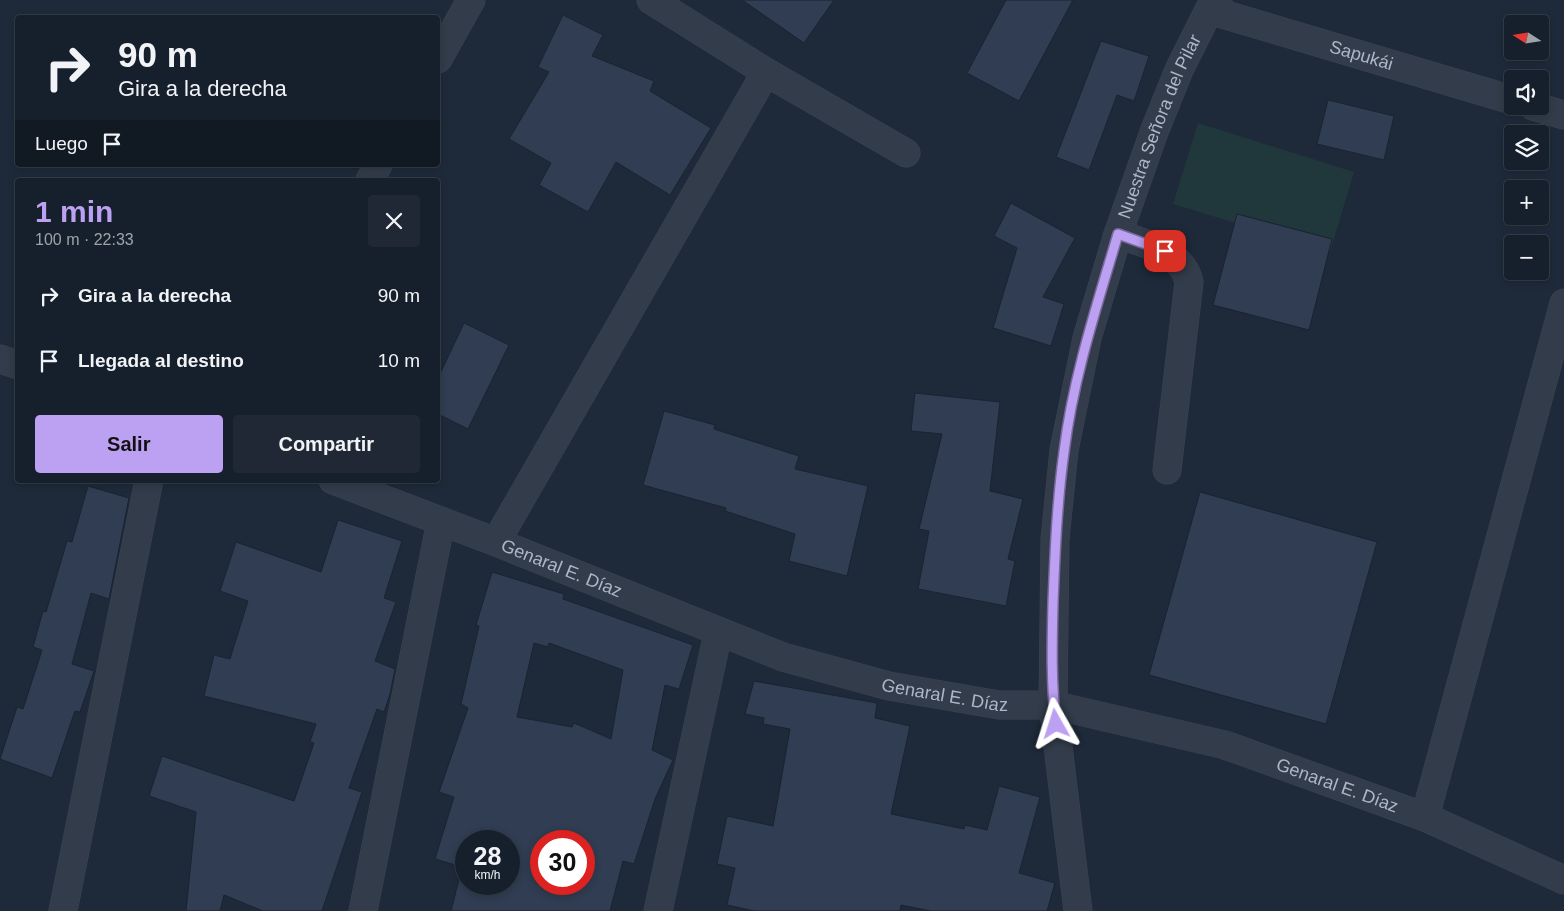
<!DOCTYPE html>
<html lang="es">
<meta charset="utf-8">
<style>
:root{--surface:#16202c;--page:#1f2834;--text:#f1f3f6;--muted:#9ea3a9;--line:#353e48;--accent:#bca0f2}
body{margin:0;font-family:Helvetica,sans-serif;background:var(--page);color:var(--text);height:100vh;display:flex;flex-direction:column;font-size:19px;white-space:nowrap}
*{box-sizing:border-box;margin:0}
p{font-size:16px;color:var(--muted)}
.icon{flex:none;width:28px;height:28px;fill:none;stroke:currentColor;stroke-width:2;stroke-linecap:round;stroke-linejoin:round}
.map{position:relative;flex:1;overflow:hidden}
.details{position:absolute;left:15px;top:178px;width:425px;height:305px;display:flex;flex-direction:column;background:var(--surface);border-radius:5px;box-shadow:0 2px 8px #0003,0 0 0 1px var(--line)}
.details>*{flex:none}
.banner{position:absolute;left:15px;top:15px;width:425px;height:152px;border-radius:5px;box-shadow:0 2px 8px #0003,0 0 0 1px var(--line);background:#16202c;color:var(--text);overflow:hidden}
.needle{width:32px;rotate:282deg}
.controls{position:absolute;left:1504px;top:15px;display:grid;gap:10px}
.controls a{display:grid;place-items:center;width:45px;height:45px;border-radius:5px;background:var(--surface);box-shadow:0 2px 8px #0003,0 0 0 1px var(--line);font-size:25px}
.speed{position:absolute;left:455px;top:830px;display:flex;gap:10px;font-size:25px;font-weight:700;text-align:center}
.speed>*{display:grid;place-content:center;width:65px;height:65px;border-radius:50%;background:var(--surface);box-shadow:0 2px 8px #0003,0 0 0 1px var(--line);line-height:1}
.speed small{font-size:12px;font-weight:400}
.speed .limit{border:8px solid #d22;background:#fff;color:#111}
.pin{position:absolute;display:grid;place-items:center;width:42px;height:42px;color:#fff;margin:-21px;border-radius:10px;box-shadow:0 2px 8px #0006}
.me{position:absolute;width:55px;margin:-28px;rotate:354deg;stroke-linejoin:round;filter:drop-shadow(0 0 4px #0008)}
.turn{display:flex;align-items:center;gap:18px;height:105px;padding:0 20px;font-size:22px}
.turn .icon{width:65px;height:65px;stroke-width:2.5}
.turn b{display:block;font-size:35px;line-height:42px}
.then{display:flex;align-items:center;height:48px;padding:0 20px;background:#0003;gap:10px;font-size:19px}
.round{display:grid;place-items:center;flex:none;width:52px;height:52px;border-radius:5px;background:var(--page)}
.summary{display:flex;align-items:center;justify-content:space-between;height:85px;padding:0 20px}
h1{font-size:30px;font-weight:600;line-height:38px;color:var(--accent)}
.button{display:flex;gap:10px;margin-top:auto;padding:10px 20px}
.button a{flex:1;height:58px;border-radius:5px;background:var(--accent);color:#111;font-size:20px;font-weight:600;line-height:58px;text-align:center}
.button a+a{background:var(--page);color:var(--text)}
ul{padding:0;list-style:none}
li{display:flex;align-items:center;gap:15px;height:65px;padding:0 20px}
li div{flex:1}
li b{display:block;font-size:19px}
li em{font-style:normal}
.map>svg:first-child{display:block}
.green{fill:#20373b}
.building{fill:#303d52;stroke:#1a2331;fill-rule:evenodd}
.lines{fill:none;stroke-linecap:round;stroke-linejoin:round}
.minor-casing{stroke:#3b4554;stroke-width:29}
.minor{stroke:#323c4a;stroke-width:28}
.route-casing{stroke:#7a689d;stroke-width:12}
.route{stroke:#bca0f2;stroke-width:9}
.labels{text-anchor:middle;stroke-width:5;stroke-linejoin:round;paint-order:stroke}
.street-label{font-size:18px;fill:#acb6c7;stroke:#18212f}
</style>
<div class="map">
<svg width="1564" height="911" viewBox="0 0 1564 911">
<rect width="100%" height="100%" fill="#1e2a3a"/>
<path class="green" d="M 1198,123 L 1354,172 L 1330,252 L 1173,204 Z"/>
<g class="building">
<path d="M 742,0 L 834,0 L 804,43 Z"/>
<path d="M 1006,0 L 1073,0 L 1019,101 L 967,73 Z"/>
<path d="M 563,15 L 603,35 L 592,56 L 654,81 L 650,91 L 711,128 L 670,195 L 616,162 L 588,212 L 539,185 L 551,163 L 509,139 L 549,72 L 538,67 Z"/>
<path d="M 1101,41 L 1149,56 L 1134,101 L 1117,95 L 1089,170 L 1056,157 Z"/>
<path d="M 1328,100 L 1394,116 L 1384,160 L 1317,144 Z"/>
<path d="M 1011,203 L 1075,238 L 1043,297 L 1064,304 L 1051,346 L 993,328 L 1017,248 L 994,236 Z"/>
<path d="M 1237,214 L 1332,239 L 1309,330 L 1213,305 Z"/>
<path d="M 464,323 L 509,345 L 468,429 L 438,414 L 438,378 Z"/>
<path d="M 915,393 L 1000,402 L 990,491 L 1023,499 L 1008,559 L 1015,561 L 1006,606 L 918,589 L 929,531 L 919,529 L 942,434 L 911,431 Z"/>
<path d="M 664,411 L 715,425 L 714,429 L 799,456 L 795,469 L 868,486 L 847,576 L 789,561 L 795,534 L 725,511 L 726,508 L 643,485 Z"/>
<path d="M 88,486 L 129,498 L 109,599 L 91,593 L 72,664 L 94,671 L 80,712 L 75,711 L 52,778 L 0,759 L 17,707 L 23,709 L 42,650 L 33,647 L 43,611 L 46,612 L 67,541 L 72,542 Z"/>
<path d="M 1200,492 L 1377,542 L 1326,724 L 1149,675 Z"/>
<path d="M 338,520 L 402,541 L 384,598 L 396,602 L 375,661 L 395,669 L 390,694 L 384,712 L 377,709 L 349,788 L 362,792 L 322,911 L 263,911 L 224,895 L 220,911 L 186,911 L 196,812 L 149,796 L 162,756 L 294,801 L 314,743 L 310,742 L 316,724 L 204,696 L 214,655 L 230,659 L 248,601 L 220,591 L 236,542 L 321,572 Z"/>
<path d="M 492,572 L 564,594 L 563,599 L 693,645 L 679,689 L 665,685 L 652,750 L 673,760 L 655,799 L 634,864 L 623,861 L 610,911 L 451,911 L 462,867 L 435,859 L 454,797 L 439,792 L 468,708 L 461,704 L 479,626 L 476,625 ZM 534,643 L 548,647 L 549,643 L 623,670 L 611,739 L 574,723 L 572,727 L 517,717 ZM 466,841 L 509,841 L 509,884 L 466,884 ZM 541,841 L 584,841 L 584,884 L 541,884 Z"/>
<path d="M 754,681 L 877,703 L 875,718 L 910,726 L 891,814 L 964,829 L 965,825 L 987,830 L 999,786 L 1040,797 L 1019,873 L 1055,883 L 1047,911 L 931,911 L 901,905 L 900,911 L 754,911 L 727,905 L 735,868 L 717,864 L 727,816 L 773,826 L 790,729 L 763,724 L 764,718 L 745,714 Z"/>
</g>
<g class="lines">
<defs>
<g id="minor">
<path d="M 651,0 L 766,72 L 906,153"/>
<path id="s1" d="M 1209,10 L 1512,100"/>
<path d="M 438,59 L 471,0"/>
<path d="M 1533,106 L 1564,115"/>
<path d="M 370,180 L 378,165"/>
<path d="M 1118,234 C 1143,243 1183,252 1189,282 L 1167,470"/>
<path d="M 0,359 L 18,365"/>
<path id="s2" d="M 333,480 L 496,542 L 783,657 L 889,686 L 999,705 L 1053,705 L 1225,745 L 1425,817 L 1564,880"/>
<path d="M 496,542 L 766,72"/>
<path d="M 1425,817 L 1564,303"/>
<path d="M 63,911 L 149,480"/>
<path d="M 363,911 L 441,521"/>
<path d="M 658,911 L 718,633"/>
<path id="s3" d="M 1078,911 L 1053,705 L 1055,539 L 1064,450 L 1087,338 L 1118,234 L 1154,132 L 1179,70 L 1209,10 L 1218,0"/>
</g>
</defs>
<use href="#minor" class="minor-casing"/>
<use href="#minor" class="minor"/>
</g>
<g class="lines">
<defs>
<path id="route" d="M 1056,724 C 1051,685 1052,643 1053,603 C 1055,552 1057,502 1064,452 C 1073,378 1097,305 1118,234 L 1165,251"/>
</defs>
<use href="#route" class="route-casing"/>
<use href="#route" class="route"/>
</g>
<g class="labels">
<g class="street-label">
<text dy="6" stroke="none"><textPath href="#s1" startOffset="159">Sapukái</textPath></text>
<text dy="6" stroke="none"><textPath href="#s3" startOffset="801">Nuestra Señora del Pilar</textPath></text>
<text dy="6" stroke="none"><textPath href="#s2" startOffset="245">Genaral E. Díaz</textPath></text>
<text dy="6" stroke="none"><textPath href="#s2" startOffset="650">Genaral E. Díaz</textPath></text>
<text dy="6" stroke="none"><textPath href="#s2" startOffset="1055">Genaral E. Díaz</textPath></text>
</g>
</g>
</svg>
<div class="controls">
<a><svg class="needle" viewBox="-14 -14 28 28"><path d="M0-13l5 13h-10z" fill="#e53935"/><path d="M0 13l5-13h-10z" fill="#9ea3a9"/></svg></a>
<a><svg class="icon" aria-label="sound" viewBox="0 0 24 24"><path d="M4 9h4l5-4v14l-5-4H4zM17 9q2 3 0 6"/></svg></a>
<a><svg class="icon" aria-label="layers" viewBox="0 0 24 24"><path d="M12 4l9 5-9 5-9-5zM3 14l9 5 9-5"/></svg></a>
<a>+</a>
<a>−</a>
</div>
<div class="speed"><div>28<small>km/h</small></div><div class="limit">30</div></div>
<div class="pin" style="left:1165px;top:251px;background:#d93025"><svg class="icon" aria-label="arrive" viewBox="0 0 24 24"><path d="M6 21V4h12l-3 4 3 4H6"/></svg></div>
<svg class="me" style="left:1056px;top:724px" viewBox="-20 -20 40 40"><path d="M0-17L14 15 0 8-14 15z" fill="#bca0f2" stroke="#fff" stroke-width="4"/></svg>
<div class="banner">
<div class="turn"><svg class="icon" aria-label="right" viewBox="0 0 24 24"><path d="M7 20v-9h11M14 6l5 5-5 5"/></svg><div><b>90 m</b>Gira a la derecha</div></div>
<div class="then">Luego<svg class="icon" aria-label="arrive" viewBox="0 0 24 24"><path d="M6 21V4h12l-3 4 3 4H6"/></svg></div>
</div>
<section class="details">
<div class="summary"><div><h1>1 min</h1><p>100 m · 22:33</p></div><a class="round"><svg class="icon" aria-label="close" viewBox="0 0 24 24"><path d="M6 6l12 12M18 6L6 18"/></svg></a></div>
<ul>
<li><svg class="icon" aria-label="right" viewBox="0 0 24 24"><path d="M7 20v-9h11M14 6l5 5-5 5"/></svg><div><b>Gira a la derecha</b></div><em>90 m</em></li>
<li><svg class="icon" aria-label="arrive" viewBox="0 0 24 24"><path d="M6 21V4h12l-3 4 3 4H6"/></svg><div><b>Llegada al destino</b></div><em>10 m</em></li>
</ul>
<div class="button"><a>Salir</a><a>Compartir</a></div>
</section>
</div>
